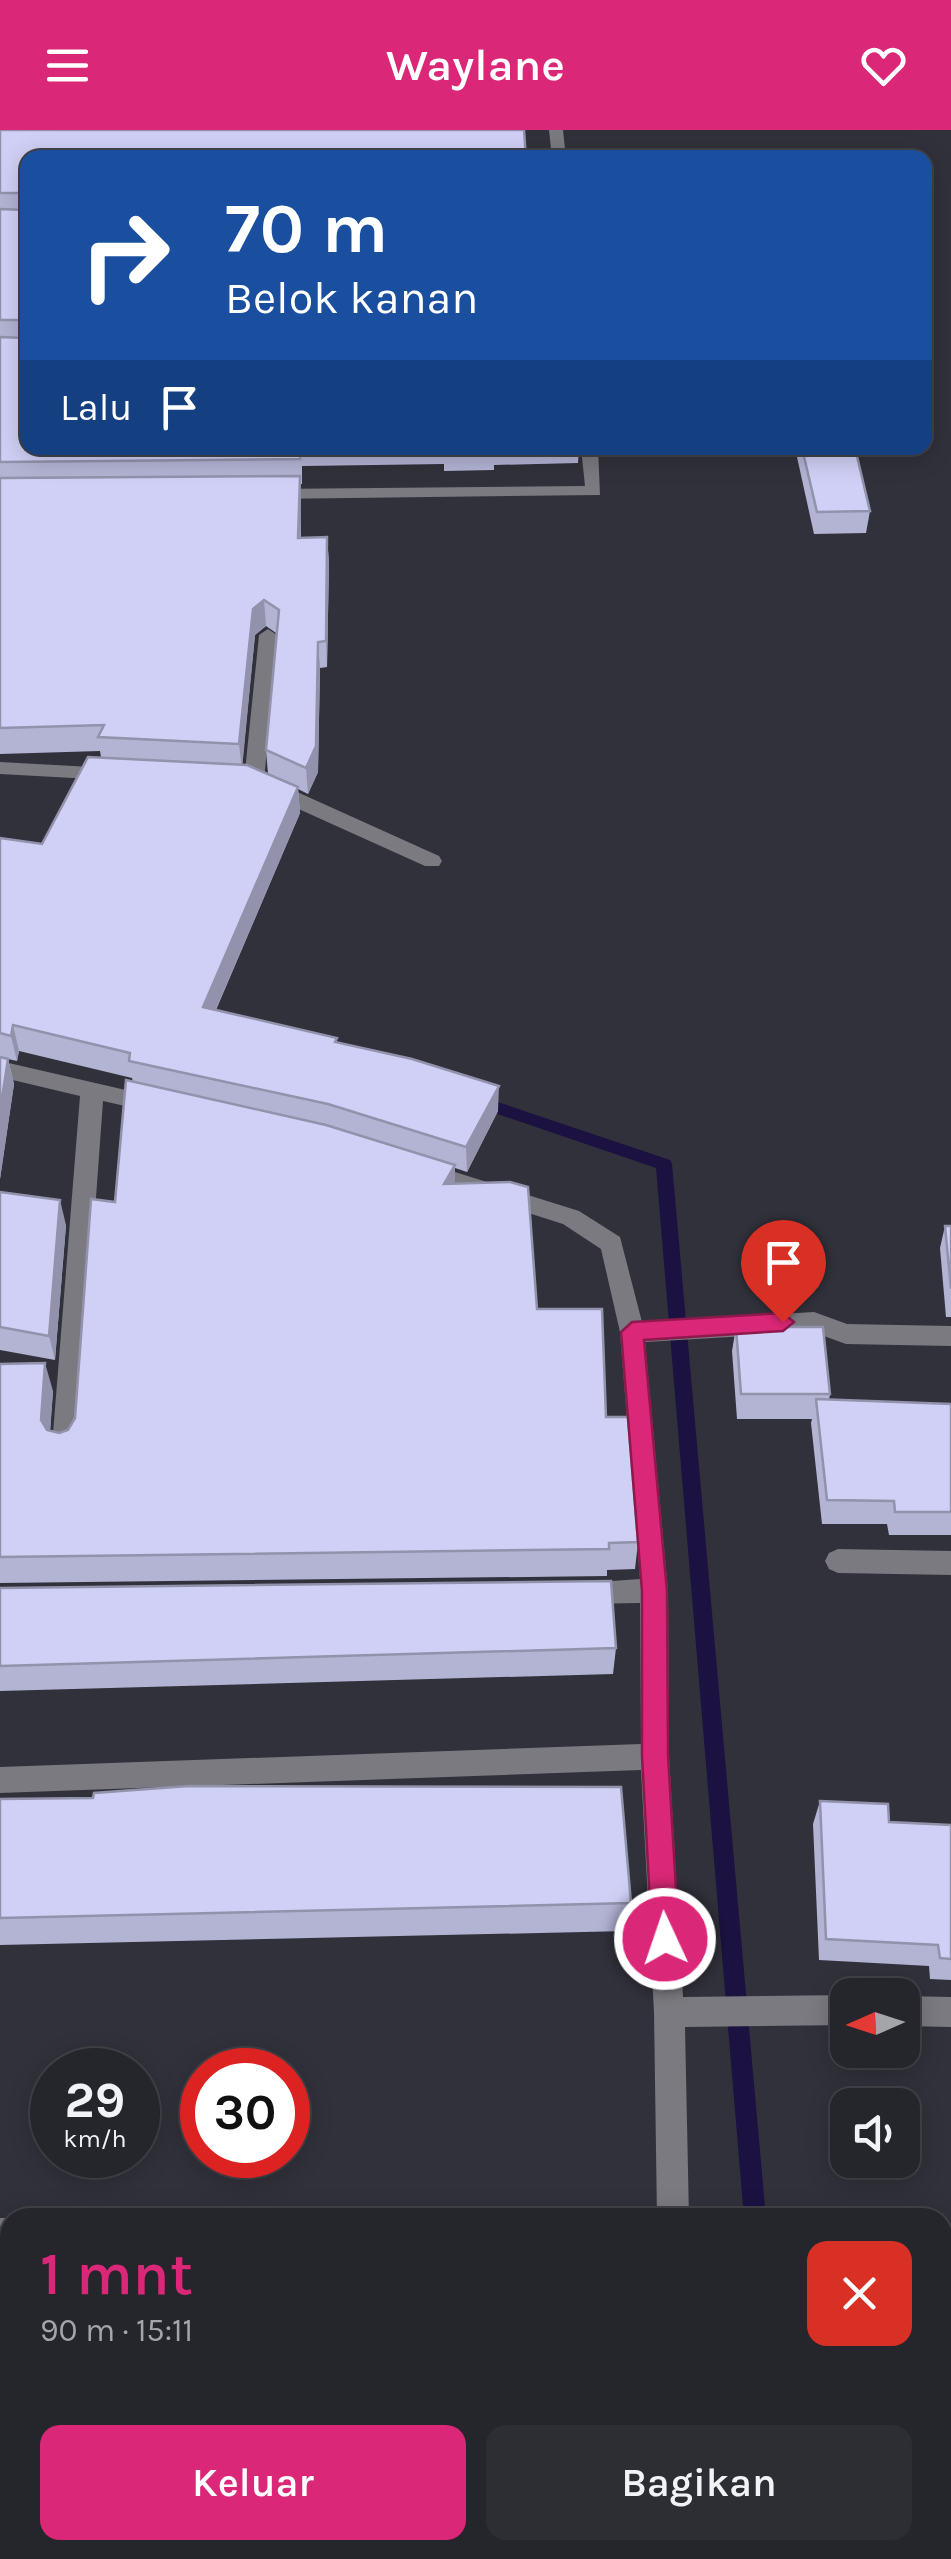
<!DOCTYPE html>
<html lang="id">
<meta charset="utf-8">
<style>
:root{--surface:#25252c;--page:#2d2d34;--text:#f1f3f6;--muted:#a3a5a9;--line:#424248;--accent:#db2777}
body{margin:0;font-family:Karla,sans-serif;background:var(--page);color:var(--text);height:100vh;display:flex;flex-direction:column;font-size:38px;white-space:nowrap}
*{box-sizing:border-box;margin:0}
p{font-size:32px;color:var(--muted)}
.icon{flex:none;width:55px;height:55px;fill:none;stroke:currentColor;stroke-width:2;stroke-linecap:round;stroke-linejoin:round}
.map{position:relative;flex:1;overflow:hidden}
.drawer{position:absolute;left:0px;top:2078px;width:952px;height:352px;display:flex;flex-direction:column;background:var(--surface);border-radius:30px 30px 0 0;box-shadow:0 5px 25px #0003,0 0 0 2px var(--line)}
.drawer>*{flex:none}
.banner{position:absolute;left:20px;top:20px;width:912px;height:305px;border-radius:20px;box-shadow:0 5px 25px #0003,0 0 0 2px var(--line);background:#1a4fa0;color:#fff;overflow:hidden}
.needle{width:65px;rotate:267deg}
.fabs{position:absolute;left:830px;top:1848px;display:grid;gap:20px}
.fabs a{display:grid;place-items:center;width:90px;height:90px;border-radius:20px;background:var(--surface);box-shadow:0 5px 25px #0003,0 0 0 2px var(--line);font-size:50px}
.speed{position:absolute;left:30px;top:1918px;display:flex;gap:20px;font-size:50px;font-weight:700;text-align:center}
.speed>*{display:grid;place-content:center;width:130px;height:130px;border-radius:50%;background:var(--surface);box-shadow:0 5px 25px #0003,0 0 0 2px var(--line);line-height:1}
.speed small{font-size:25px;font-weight:400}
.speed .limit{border:15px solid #d22;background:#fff;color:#111}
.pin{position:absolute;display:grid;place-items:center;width:85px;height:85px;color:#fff;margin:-102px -42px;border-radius:50% 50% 50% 0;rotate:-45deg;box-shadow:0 0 10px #0007}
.pin .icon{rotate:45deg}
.me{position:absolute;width:110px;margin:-55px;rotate:357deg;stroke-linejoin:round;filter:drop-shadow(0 0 8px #0008)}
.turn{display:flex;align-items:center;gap:35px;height:210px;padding:0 40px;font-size:45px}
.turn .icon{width:130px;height:130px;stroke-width:2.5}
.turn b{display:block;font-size:70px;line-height:85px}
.then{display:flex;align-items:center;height:95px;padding:0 40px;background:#0003;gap:20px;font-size:38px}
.round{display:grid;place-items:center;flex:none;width:105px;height:105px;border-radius:20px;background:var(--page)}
.head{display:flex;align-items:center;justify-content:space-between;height:170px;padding:0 40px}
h1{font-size:60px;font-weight:600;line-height:75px;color:var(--accent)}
.primary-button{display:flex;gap:20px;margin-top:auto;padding:20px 40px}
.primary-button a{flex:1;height:115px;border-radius:20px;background:var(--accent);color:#fff;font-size:40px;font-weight:600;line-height:115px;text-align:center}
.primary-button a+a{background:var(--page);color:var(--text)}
header{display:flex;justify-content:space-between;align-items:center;height:130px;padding:0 40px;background:var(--accent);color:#fff;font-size:45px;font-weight:600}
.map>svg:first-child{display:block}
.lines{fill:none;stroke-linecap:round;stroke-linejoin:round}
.stream{fill:#1b1242;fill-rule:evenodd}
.minor{fill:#7a7a80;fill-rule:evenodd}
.wall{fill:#b3b3d4;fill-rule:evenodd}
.shaded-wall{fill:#9292ac}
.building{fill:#d0d0f6;stroke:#9292ac;stroke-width:2.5}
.route{fill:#db2777;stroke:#8e194d;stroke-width:2.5}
</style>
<header><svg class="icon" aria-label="menu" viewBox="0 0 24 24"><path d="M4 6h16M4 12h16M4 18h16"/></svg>Waylane<svg class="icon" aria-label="heart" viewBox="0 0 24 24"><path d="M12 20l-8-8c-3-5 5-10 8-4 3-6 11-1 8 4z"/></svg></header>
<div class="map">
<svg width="951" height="2429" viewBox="0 0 951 2429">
<rect width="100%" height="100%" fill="#31313b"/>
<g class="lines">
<g class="stream">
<path d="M 477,965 L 670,1030 L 672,1034 L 766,2088 L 744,2088 L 656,1038 L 471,975 L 469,971 Z"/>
<rect x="772" y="2420" width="24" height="9"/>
</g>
<g class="minor">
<path d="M 549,0 L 563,0 L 566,28 L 552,28 Z"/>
<path d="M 581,318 L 598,318 L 600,365 L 270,369 L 261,364 L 270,359 L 585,356 Z"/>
<path d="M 268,499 L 277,505 L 264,652 L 275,652 L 439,726 L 442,731 L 439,736 L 425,736 L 261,662 L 258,656 L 247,656 L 244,651 L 259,505 Z"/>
<path d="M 0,632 L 110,638 L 120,644 L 110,650 L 0,644 Z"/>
<path d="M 0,931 L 156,967 L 167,975 L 156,983 L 103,971 L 78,1316 L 74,1324 L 65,1327 L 56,1324 L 52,1316 L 80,966 L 0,947 Z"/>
<path d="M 423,1032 L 579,1081 L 620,1107 L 642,1192 L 814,1182 L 847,1194 L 951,1196 L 951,1216 L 846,1214 L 813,1202 L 645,1212 L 668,1461 L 669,1626 L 683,1867 L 848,1865 L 848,1895 L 685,1897 L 689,2088 L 657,2088 L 654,1882 L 641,1640 L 0,1663 L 0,1637 L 641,1614 L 640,1473 L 580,1474 L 570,1470 L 566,1462 L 570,1454 L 640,1449 L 620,1202 L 601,1119 L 563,1094 L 415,1047 L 411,1041 Z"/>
<path d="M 838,1419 L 951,1421 L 951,1445 L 838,1443 L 829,1439 L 825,1431 L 829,1423 Z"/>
<path d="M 902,1866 L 951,1867 L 951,1897 L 902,1896 Z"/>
<rect x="0" y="2088" width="10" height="32"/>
<rect x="942" y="2268" width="9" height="34"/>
<path d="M 681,2420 L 717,2420 L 718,2429 L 682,2429 Z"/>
</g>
</g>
<g class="wall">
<path d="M 0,0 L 524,0 L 28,318 L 579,318 L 578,333 L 494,335 L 494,340 L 444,341 L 444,334 L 302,336 L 302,354 L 300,354 L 301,408 L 327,407 L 329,433 L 327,537 L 320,538 L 318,642 L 308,664 L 298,659 L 300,683 L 216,880 L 337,912 L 498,981 L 467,1042 L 455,1038 L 455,1054 L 606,1287 L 638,1412 L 635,1439 L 607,1440 L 607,1446 L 0,1453 L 0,1234 L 53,1261 L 50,1300 L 59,1303 L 68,1300 L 75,1288 L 115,1072 L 133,952 L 132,948 L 19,921 L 17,931 L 8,929 L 14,954 L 0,1049 L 0,708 L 42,714 L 101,627 L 100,621 L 0,624 ZM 266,496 L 276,503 L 266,620 L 268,644 L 242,635 L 255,505 Z"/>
<path d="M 795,318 L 855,318 L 870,381 L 866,403 L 814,404 Z"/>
<path d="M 0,1062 L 66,1095 L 55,1230 L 0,1220 Z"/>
<path d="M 945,1096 L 951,1096 L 951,1187 L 946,1187 L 940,1118 Z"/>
<path d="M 736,1197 L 830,1264 L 829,1270 L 951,1274 L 951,1405 L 889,1405 L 887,1394 L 822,1394 L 811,1293 L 812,1289 L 737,1289 L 732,1221 Z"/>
<path d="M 0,1458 L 616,1518 L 613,1544 L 0,1561 Z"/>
<path d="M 0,1669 L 631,1773 L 627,1801 L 0,1815 Z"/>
<path d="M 820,1671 L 889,1692 L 951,1695 L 951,1850 L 930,1849 L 929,1836 L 819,1830 L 813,1694 Z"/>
<path d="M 836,2420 L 942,2420 L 951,2429 L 837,2429 Z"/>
</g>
<g class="shaded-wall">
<path d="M 300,346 L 301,371 L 300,433 L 298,408 Z"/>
<path d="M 327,407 L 329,433 L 327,537 L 326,511 Z"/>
<path d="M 264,470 L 266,496 L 255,505 L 242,640 L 239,614 L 253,479 Z"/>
<path d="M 318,512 L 320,538 L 318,642 L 308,664 L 306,638 Z"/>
<path d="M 298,657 L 300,683 L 206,902 L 203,877 Z"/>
<path d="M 13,895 L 19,921 L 17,931 L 11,906 Z"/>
<path d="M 8,929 L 14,954 L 0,1049 L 0,981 Z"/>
<path d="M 499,956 L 498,981 L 467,1042 L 466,1017 Z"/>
<path d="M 455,1035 L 455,1064 L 444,1054 Z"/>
<path d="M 60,1070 L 66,1095 L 55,1230 L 49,1206 Z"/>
<path d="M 45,1233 L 53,1261 L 49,1318 L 41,1290 Z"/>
<path d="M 0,2347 L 7,2355 L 2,2419 L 0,2417 Z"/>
<path d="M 74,2420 L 83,2420 L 82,2429 L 73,2429 Z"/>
</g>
<g class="building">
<path d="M 0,0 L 524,0 L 526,28 L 28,28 L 28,66 L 24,63 L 0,63 Z"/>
<path d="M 28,68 L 28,194 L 24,190 L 0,190 L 0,79 L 24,80 Z"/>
<path d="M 28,194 L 28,318 L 300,318 L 300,329 L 0,332 L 0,207 L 24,208 Z"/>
<path d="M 802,318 L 855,318 L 870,381 L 817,382 Z"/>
<path d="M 300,346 L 298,408 L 327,407 L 326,511 L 318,512 L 316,616 L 306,638 L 266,620 L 279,480 L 264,470 L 253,479 L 239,614 L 98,607 L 104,595 L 0,598 L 0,348 Z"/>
<path d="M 88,627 L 247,635 L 298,657 L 203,877 L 337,908 L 335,912 L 412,929 L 499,956 L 466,1017 L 328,974 L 129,931 L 130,923 L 13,895 L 11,906 L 0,903 L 0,708 L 42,714 Z"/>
<path d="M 0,927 L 8,929 L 0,981 Z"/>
<path d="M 126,950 L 326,995 L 455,1035 L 444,1054 L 510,1052 L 528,1057 L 537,1179 L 602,1179 L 606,1287 L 628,1287 L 638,1412 L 609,1413 L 609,1419 L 0,1427 L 0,1234 L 45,1233 L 41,1290 L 47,1300 L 59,1303 L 68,1300 L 75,1288 L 91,1069 L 115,1072 Z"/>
<path d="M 0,1062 L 60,1070 L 49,1206 L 0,1197 Z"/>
<path d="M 945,1096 L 951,1096 L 951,1159 Z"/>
<path d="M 736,1197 L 823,1197 L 830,1264 L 741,1264 Z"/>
<path d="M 816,1269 L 951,1274 L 951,1382 L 895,1382 L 894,1371 L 827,1370 Z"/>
<path d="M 611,1451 L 616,1518 L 0,1536 L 0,1458 Z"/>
<path d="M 189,1656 L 621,1657 L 631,1773 L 0,1788 L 0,1669 L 93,1668 L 94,1663 Z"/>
<path d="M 820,1671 L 888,1674 L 889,1692 L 951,1695 L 951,1829 L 940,1828 L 938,1815 L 826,1809 Z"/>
<path d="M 942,2302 L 951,2302 L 951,2429 L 847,2429 L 847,2420 L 942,2420 Z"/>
<path d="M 0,2409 L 10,2409 L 10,2420 L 74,2420 L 73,2429 L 0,2429 Z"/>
<path d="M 323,2420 L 507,2420 L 508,2429 L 323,2429 Z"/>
</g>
<path class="route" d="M 783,1183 L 794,1192 L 783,1201 L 644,1210 L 667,1461 L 668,1626 L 679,1809 L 675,1819 L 665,1822 L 656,1819 L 652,1809 L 642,1626 L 642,1461 L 621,1202 L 632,1192 Z"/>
</svg>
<div class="fabs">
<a><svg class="needle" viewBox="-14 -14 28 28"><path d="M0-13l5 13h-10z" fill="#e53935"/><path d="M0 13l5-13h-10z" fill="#a3a5a9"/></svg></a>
<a><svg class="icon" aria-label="sound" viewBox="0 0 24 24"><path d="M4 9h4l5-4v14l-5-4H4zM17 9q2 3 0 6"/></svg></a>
</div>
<div class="speed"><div>29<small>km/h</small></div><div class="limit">30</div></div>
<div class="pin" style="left:783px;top:1192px;background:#d93025"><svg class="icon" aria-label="arrive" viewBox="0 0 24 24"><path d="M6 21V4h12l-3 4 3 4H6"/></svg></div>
<svg class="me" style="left:665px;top:1809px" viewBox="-20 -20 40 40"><circle r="17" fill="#db2777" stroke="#fff" stroke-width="3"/><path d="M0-11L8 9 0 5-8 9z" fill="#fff"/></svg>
<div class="banner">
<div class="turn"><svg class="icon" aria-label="right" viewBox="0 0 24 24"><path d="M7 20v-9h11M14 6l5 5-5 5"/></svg><div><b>70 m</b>Belok kanan</div></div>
<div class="then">Lalu<svg class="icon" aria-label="arrive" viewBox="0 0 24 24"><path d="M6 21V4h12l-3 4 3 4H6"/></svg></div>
</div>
<section class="drawer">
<div class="head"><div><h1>1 mnt</h1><p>90 m · 15:11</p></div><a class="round" style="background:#d93025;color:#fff"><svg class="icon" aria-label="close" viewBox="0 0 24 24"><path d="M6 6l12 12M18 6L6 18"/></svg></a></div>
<div class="primary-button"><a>Keluar</a><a>Bagikan</a></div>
</section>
</div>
